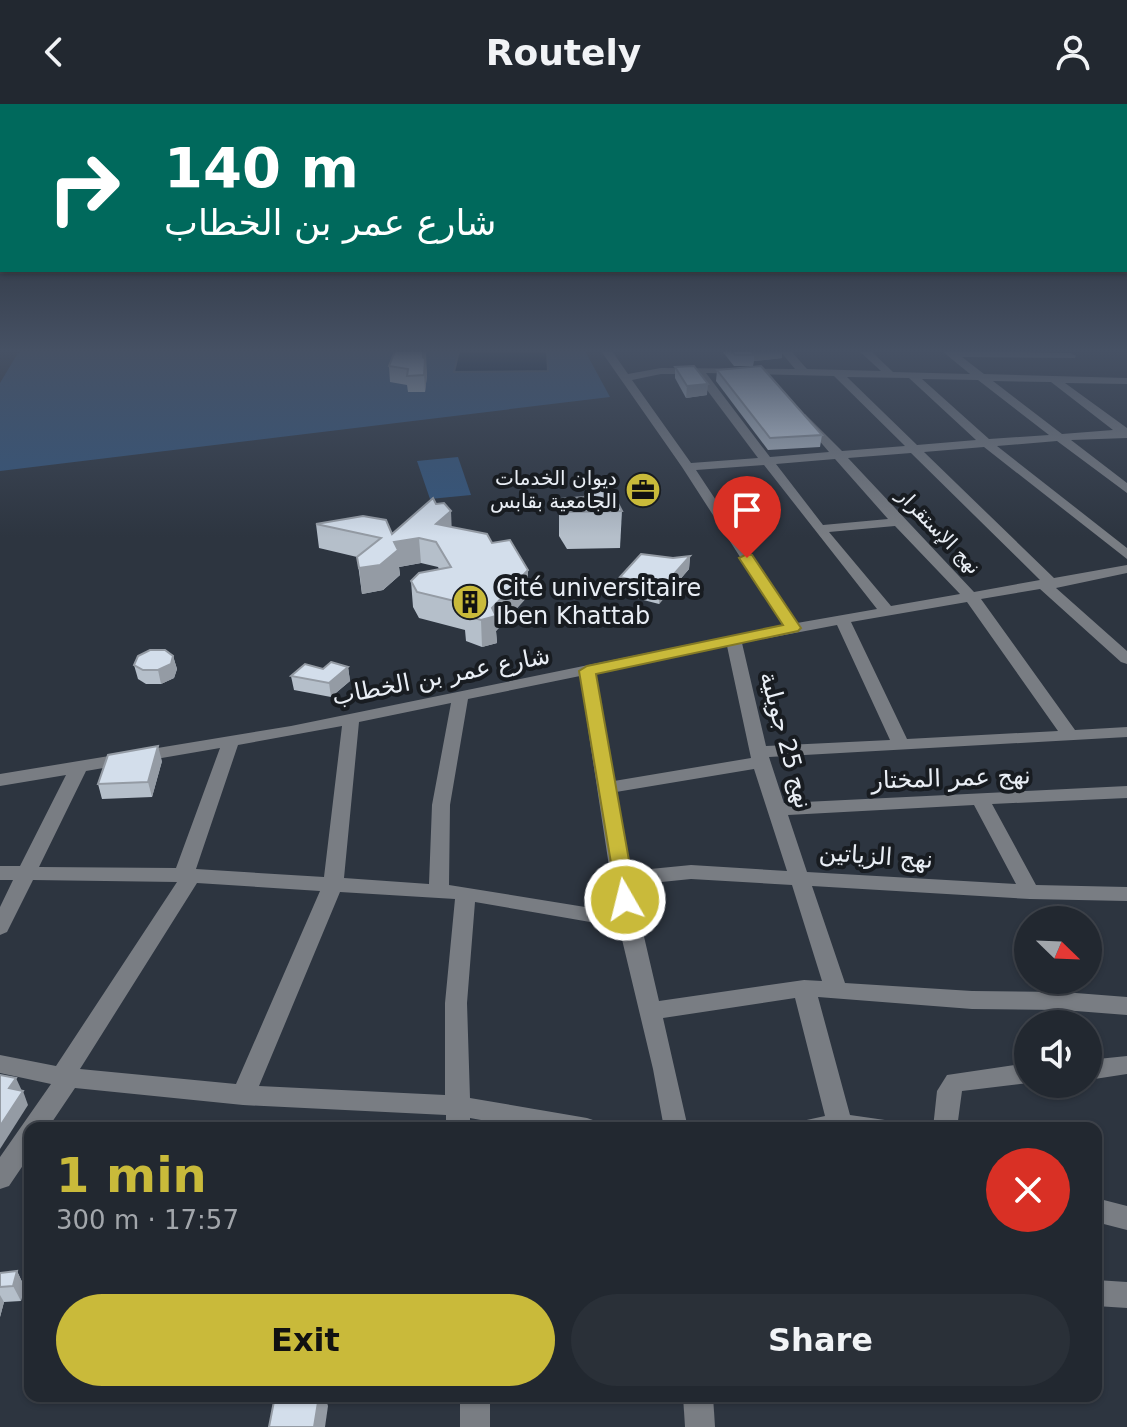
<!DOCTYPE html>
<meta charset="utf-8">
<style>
:root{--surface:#222830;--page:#2a3038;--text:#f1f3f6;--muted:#a2a6ab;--line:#3f444c;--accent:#c9ba3a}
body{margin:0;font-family:"DejaVu Sans","Noto Naskh Arabic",sans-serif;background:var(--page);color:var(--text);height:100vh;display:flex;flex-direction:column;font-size:30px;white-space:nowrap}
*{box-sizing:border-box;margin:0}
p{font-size:26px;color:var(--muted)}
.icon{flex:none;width:44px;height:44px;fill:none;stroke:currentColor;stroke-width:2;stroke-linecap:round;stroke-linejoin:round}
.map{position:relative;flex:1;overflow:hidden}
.side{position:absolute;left:24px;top:1018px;width:1078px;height:280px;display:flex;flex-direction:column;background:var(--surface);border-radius:16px;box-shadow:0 2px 6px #0004,0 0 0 2px var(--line)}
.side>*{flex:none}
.guide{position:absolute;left:0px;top:0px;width:1128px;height:168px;box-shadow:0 2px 6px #0004,0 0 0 2px var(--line);background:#00695c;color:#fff;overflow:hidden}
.needle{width:52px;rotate:113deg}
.fabs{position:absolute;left:1014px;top:802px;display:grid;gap:16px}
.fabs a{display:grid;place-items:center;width:88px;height:88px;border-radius:50%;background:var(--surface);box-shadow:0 2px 6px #0004,0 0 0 2px var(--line);font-size:40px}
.pin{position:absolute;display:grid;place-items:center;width:68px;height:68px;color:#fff;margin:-82px -34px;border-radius:50% 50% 50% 0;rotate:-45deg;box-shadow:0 0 8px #0007}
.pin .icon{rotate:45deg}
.me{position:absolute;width:88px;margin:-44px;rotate:352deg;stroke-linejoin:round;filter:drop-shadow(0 0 6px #0008)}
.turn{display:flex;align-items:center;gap:28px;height:168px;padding:0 32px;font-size:36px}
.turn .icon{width:104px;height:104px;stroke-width:2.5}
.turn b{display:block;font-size:56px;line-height:68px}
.round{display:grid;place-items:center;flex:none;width:84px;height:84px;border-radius:42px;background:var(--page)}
.overview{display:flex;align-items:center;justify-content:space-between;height:136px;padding:0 32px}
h1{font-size:48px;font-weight:800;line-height:60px;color:var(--accent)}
.cta{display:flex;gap:16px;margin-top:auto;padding:16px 32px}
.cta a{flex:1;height:92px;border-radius:48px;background:var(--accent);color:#111;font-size:32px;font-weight:800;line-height:92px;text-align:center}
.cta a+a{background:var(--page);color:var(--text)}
header{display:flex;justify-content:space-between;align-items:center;height:104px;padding:0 32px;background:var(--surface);font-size:36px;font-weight:800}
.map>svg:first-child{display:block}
.green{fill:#34567d}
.water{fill:#001935;stroke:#46596f;stroke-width:2}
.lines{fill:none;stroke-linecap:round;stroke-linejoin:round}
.minor{fill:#797d83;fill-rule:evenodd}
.wall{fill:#b5bfca}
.shaded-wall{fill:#949ba4}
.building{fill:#d3deeb;stroke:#949ba4;stroke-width:2}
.route{fill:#c9ba3a;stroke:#837926;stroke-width:2}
.labels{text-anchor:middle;stroke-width:8;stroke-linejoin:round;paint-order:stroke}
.far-poi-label{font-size:20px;fill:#e9eef5;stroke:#181c21;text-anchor:end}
.far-street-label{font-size:20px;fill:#e9eef5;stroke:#181c21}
.poi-label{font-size:24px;fill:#e9eef5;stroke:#181c21;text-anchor:start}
.street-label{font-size:24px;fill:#e9eef5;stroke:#181c21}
</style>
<header><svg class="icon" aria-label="back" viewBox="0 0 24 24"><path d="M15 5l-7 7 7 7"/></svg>Routely<svg class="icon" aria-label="person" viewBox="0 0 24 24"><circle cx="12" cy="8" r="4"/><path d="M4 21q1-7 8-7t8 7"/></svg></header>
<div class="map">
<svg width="1127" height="1323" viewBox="0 0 1127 1323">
<rect width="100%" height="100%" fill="#2d3540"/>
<g class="green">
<path d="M 27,247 L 585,247 L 610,293 L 0,367 L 0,279 L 18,249 Z"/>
<path d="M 458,353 L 471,391 L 430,395 L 417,357 Z"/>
</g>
<path class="water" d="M 459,247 L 547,247 L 548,267 L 454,268 Z"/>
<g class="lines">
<g class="minor">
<path d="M 601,247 L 612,247 L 628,270 L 661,264 L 795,265 L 780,247 L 791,247 L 807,265 L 881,267 L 859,247 L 871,247 L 893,268 L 970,270 L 942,247 L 1071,249 L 1076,252 L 1075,254 L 962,253 L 984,270 L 1127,274 L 1127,280 L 1065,279 L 1127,324 L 1127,334 L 1071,336 L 1127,379 L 1127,389 L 1057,337 L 997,342 L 1127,444 L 1127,455 L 984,343 L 924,348 L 1054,474 L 1127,461 L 1127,469 L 1056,484 L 1127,547 L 1127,560 L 1121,558 L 1040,485 L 981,495 L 1075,626 L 1127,623 L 1127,633 L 769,653 L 784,699 L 1127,682 L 1127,694 L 992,700 L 1036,781 L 1127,783 L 1127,797 L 1030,795 L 812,782 L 845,879 L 972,887 L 1063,888 L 1127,893 L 1127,911 L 1063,906 L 972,905 L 818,893 L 850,1011 L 892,1017 L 895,1024 L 799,1024 L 802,1017 L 825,1012 L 795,894 L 663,914 L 688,1024 L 664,1024 L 653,965 L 619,823 L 475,798 L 467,899 L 470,994 L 587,1014 L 596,1017 L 599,1024 L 526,1024 L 470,1014 L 470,1024 L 446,1024 L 446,1011 L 243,1001 L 75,984 L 48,1024 L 30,1024 L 30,1051 L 9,1082 L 0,1085 L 0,1053 L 51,980 L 0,969 L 0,951 L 56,962 L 177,778 L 33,776 L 7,828 L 0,831 L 0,803 L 13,776 L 0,776 L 0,762 L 20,762 L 66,671 L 0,682 L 0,670 L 291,622 L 784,521 L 682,363 ZM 706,269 L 834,272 L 905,342 L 842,347 L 805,310 L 799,313 L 829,348 L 770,353 ZM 661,270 L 695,270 L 758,354 L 691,359 L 632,276 ZM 847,273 L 909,274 L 976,336 L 917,341 ZM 922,275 L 978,276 L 1049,331 L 989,335 ZM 993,277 L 1051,278 L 1113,326 L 1062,330 ZM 911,349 L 1040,476 L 974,488 L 848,354 ZM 835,355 L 888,415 L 823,421 L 776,360 ZM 764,361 L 877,505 L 797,519 L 696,366 ZM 895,422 L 960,490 L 891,502 L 829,428 ZM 967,498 L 1058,627 L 907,635 L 851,518 ZM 837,521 L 890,636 L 766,642 L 742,539 ZM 727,542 L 751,654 L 614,677 L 596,569 ZM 580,572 L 616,808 L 449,781 L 450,701 L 468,595 ZM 451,599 L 432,701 L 429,780 L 344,774 L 359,618 ZM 342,622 L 324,773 L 196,765 L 238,641 ZM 220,644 L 176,764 L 39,763 L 86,667 ZM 754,665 L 787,767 L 691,761 L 630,767 L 616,688 ZM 974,701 L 1016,780 L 807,768 L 788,711 ZM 691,775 L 792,781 L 822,877 L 804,876 L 659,897 L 632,781 ZM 197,779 L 320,787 L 236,980 L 80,965 ZM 340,788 L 455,795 L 445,899 L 445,991 L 259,982 Z"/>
<path d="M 1127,952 L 1127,970 L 1088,976 L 1088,956 Z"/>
<path d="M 1028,959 L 1028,979 L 962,987 L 957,1024 L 933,1024 L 937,987 L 947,971 Z"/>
<path d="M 1096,1094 L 1127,1102 L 1127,1126 L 1096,1118 Z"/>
<path d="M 1096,1176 L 1127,1178 L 1127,1204 L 1096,1202 Z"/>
<rect x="460" y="1292" width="30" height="31"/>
<path d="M 683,1292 L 713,1292 L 715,1323 L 685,1323 Z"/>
</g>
</g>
<g class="wall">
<path d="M 722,247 L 782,247 L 782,254 L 754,257 L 753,262 L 734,262 Z"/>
<path d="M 425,255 L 427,271 L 425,288 L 408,288 L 407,281 L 390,278 L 389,262 Z"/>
<path d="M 675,263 L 707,291 L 686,294 L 675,274 Z"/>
<path d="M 717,266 L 822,331 L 820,343 L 768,346 L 716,277 Z"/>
<path d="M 559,395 L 622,407 L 620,444 L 567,445 L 559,432 Z"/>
<path d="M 436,400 L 452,424 L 492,439 L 528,492 L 496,527 L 497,539 L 482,543 L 466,537 L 465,526 L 419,514 L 413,503 L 411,477 L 439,465 L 438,463 L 421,459 L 399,463 L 400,471 L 383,486 L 362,490 L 357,453 L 319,444 L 316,420 L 392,430 Z"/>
<path d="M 690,452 L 689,465 L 659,500 L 624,491 L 624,488 L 620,487 L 620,473 L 673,454 Z"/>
<path d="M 173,552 L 177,565 L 174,574 L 161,580 L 146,580 L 138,575 L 134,561 Z"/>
<path d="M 348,563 L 350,577 L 331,593 L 294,586 L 291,572 L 323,565 Z"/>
<path d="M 162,657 L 152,693 L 102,695 L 98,680 Z"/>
<path d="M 17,1167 L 24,1182 L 21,1197 L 4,1198 L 0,1213 L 0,1169 Z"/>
</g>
<g class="shaded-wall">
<path d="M 423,247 L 426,247 L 427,271 L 425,288 Z"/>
<path d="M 750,247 L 782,247 L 782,254 L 754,257 L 754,251 Z"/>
<path d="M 708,280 L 707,291 L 686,294 L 687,282 Z"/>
<path d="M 451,407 L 452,431 L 436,420 Z"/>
<path d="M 419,434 L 421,459 L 399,463 L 400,471 L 383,486 L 362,490 L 359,464 L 394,438 Z"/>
<path d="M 690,452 L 689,465 L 659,500 L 659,487 Z"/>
<path d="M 528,466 L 528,492 L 496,527 L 497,539 L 482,543 L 481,516 Z"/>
<path d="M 173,552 L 177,565 L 174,574 L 161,580 L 158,566 Z"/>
<path d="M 348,563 L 350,577 L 331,593 L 329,579 Z"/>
<path d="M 158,642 L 162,657 L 152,693 L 148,678 Z"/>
<path d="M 16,974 L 22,987 L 9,984 Z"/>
<path d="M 23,987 L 28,1001 L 0,1045 L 0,1022 Z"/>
<path d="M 17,1167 L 24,1182 L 21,1197 L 13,1182 Z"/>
<path d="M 0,1191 L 4,1198 L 0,1213 Z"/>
<path d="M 319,1292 L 325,1292 L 328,1302 L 325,1323 L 314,1323 Z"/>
</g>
<g class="building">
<path d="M 395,247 L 423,247 L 423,253 L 425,255 L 424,271 L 407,272 L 408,265 L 389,262 Z"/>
<path d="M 732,247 L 751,247 L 754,251 L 735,251 Z"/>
<path d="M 694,262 L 708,280 L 687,282 L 675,263 Z"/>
<path d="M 761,262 L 822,331 L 770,334 L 717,266 Z"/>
<path d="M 593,385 L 612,388 L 622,407 L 567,408 L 559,395 L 584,393 Z"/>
<path d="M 433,394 L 436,400 L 444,399 L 451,407 L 436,420 L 487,430 L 492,439 L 510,436 L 528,466 L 492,504 L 496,512 L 481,516 L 464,511 L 467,500 L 417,488 L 411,477 L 419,469 L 451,463 L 436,438 L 419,434 L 394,438 L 398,446 L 380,461 L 359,464 L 357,453 L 381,434 L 316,420 L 363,412 L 386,416 L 392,430 Z"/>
<path d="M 641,450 L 673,454 L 690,452 L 659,487 L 624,478 L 628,475 L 620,473 Z"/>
<path d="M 150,546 L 165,546 L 173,552 L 171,560 L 158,566 L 143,566 L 134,561 L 138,552 Z"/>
<path d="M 331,558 L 348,563 L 329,579 L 291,572 L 305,560 L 323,565 Z"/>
<path d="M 158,642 L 148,678 L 98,680 L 108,651 Z"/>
<path d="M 0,971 L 16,974 L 9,984 L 23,987 L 0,1022 Z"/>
<path d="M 17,1167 L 13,1182 L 0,1183 L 0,1169 Z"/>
<path d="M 275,1292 L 319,1292 L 314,1323 L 269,1323 Z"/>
</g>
<linearGradient id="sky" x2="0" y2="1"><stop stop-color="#191d23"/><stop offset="0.57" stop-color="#465164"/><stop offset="1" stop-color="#465164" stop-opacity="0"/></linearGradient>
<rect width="1127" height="433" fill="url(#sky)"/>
<path class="route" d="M 747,450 L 752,451 L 801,524 L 798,527 L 596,570 L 636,796 L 633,801 L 618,801 L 579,567 L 587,562 L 783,521 L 739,454 Z"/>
<defs>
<symbol id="office-disc" viewBox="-11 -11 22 22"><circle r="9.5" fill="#c9ba3a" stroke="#181c21"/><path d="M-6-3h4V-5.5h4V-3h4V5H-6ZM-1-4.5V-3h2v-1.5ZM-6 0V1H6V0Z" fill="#111"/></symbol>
<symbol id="building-disc" viewBox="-11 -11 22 22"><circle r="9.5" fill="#c9ba3a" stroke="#181c21"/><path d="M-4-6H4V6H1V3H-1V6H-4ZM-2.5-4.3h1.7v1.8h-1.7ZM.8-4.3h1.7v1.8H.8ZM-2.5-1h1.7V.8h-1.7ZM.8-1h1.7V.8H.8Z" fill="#111"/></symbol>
</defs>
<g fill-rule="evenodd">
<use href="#office-disc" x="623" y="366" width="40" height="40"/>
<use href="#building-disc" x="450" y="478" width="40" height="40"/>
</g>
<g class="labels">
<g class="far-poi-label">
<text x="617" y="381">ديوان الخدمات<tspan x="617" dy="23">الجامعية بقابس</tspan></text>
</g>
<g class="far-street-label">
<text transform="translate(939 427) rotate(46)" y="7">نهج الإستقرار</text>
</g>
<g class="poi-label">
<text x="496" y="492">Cité universitaire<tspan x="496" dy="28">Iben Khattab</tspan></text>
</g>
<g class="street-label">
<text transform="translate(441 572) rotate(-11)" y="8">شارع عمر بن الخطاب</text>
<text transform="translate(786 636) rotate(75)" y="8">نهج 25 جويلية</text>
<text transform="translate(951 674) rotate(-2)" y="8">نهج عمر المختار</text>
<text transform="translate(876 752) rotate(4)" y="8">نهج الزياتين</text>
</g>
</g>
</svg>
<div class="fabs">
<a><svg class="needle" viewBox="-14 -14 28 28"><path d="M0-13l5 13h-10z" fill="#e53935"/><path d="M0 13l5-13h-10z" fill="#a2a6ab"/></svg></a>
<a><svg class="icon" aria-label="sound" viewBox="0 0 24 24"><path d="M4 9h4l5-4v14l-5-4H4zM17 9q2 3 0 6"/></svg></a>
</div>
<div class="pin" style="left:747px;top:454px;background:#d93025"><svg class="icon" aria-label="arrive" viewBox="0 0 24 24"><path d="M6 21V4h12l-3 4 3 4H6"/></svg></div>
<svg class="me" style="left:625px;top:796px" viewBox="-20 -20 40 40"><circle r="17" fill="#c9ba3a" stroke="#fff" stroke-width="3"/><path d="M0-11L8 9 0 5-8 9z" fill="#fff"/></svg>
<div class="guide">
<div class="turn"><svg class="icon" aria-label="right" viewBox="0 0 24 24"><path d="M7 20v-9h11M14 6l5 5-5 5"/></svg><div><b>140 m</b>شارع عمر بن الخطاب</div></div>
</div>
<section class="side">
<div class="overview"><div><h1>1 min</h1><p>300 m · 17:57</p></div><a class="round" style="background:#d93025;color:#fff"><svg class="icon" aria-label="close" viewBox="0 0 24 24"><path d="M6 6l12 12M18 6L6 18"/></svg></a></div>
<div class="cta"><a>Exit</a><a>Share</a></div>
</section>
</div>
